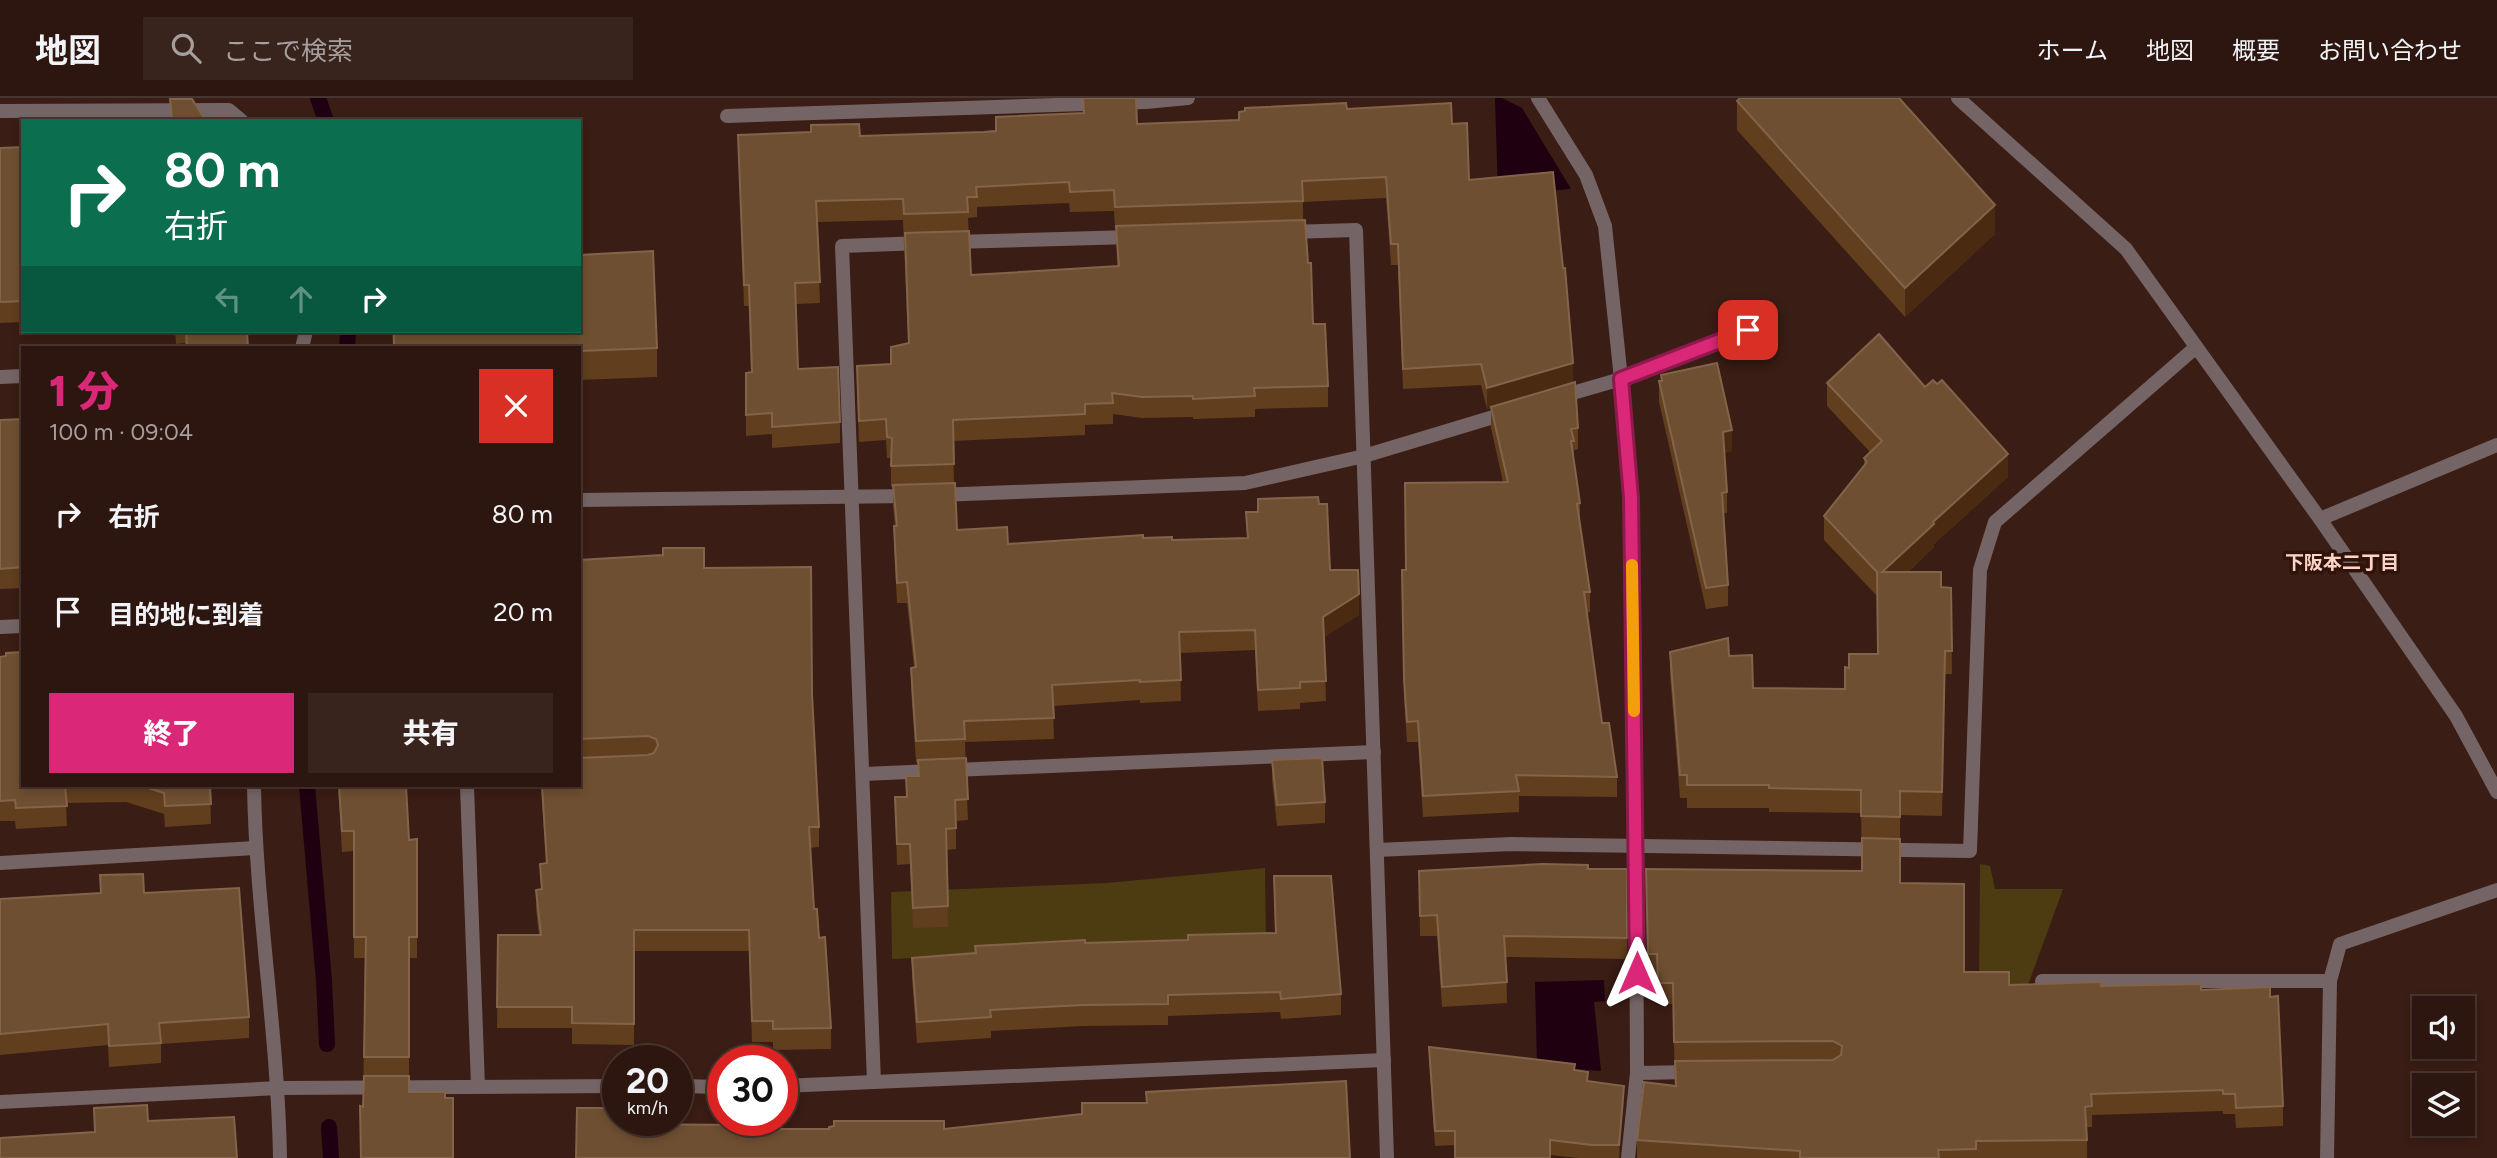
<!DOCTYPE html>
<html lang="ja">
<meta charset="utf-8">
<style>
:root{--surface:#2c160f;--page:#38231d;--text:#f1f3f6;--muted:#a69f9e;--line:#48352f;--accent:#db2777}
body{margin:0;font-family:Figtree,"Noto Sans JP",sans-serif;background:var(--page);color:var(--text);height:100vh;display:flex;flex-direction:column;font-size:26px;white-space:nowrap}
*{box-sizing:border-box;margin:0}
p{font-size:23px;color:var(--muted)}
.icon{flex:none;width:38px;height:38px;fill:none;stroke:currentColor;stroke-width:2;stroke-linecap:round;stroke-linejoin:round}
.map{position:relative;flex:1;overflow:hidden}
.side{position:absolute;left:21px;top:248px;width:560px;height:441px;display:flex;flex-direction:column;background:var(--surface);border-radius:0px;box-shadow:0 4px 10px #0003,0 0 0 2px var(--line)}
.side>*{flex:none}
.banner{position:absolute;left:21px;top:21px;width:560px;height:214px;border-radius:0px;box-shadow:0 4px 10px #0003,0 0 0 2px var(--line);background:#0b6e4f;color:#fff;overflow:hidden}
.fabs{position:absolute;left:2412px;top:898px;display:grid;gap:14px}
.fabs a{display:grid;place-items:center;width:63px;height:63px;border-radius:0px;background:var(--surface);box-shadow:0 4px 10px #0003,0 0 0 2px var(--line);font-size:35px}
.speed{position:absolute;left:602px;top:947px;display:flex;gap:14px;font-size:35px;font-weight:700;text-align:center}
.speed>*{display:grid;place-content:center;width:91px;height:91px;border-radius:50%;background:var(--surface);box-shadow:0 4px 10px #0003,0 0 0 2px var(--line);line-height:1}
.speed small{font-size:18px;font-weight:400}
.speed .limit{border:10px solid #d22;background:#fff;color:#111}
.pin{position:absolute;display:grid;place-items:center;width:60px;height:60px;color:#fff;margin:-30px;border-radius:14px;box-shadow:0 4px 10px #0006}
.me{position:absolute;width:77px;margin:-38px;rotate:0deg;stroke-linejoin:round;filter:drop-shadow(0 0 5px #0008)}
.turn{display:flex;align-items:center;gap:24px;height:147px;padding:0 28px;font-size:32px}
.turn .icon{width:91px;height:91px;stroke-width:2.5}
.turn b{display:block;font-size:49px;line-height:60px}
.lanes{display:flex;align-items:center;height:66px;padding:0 28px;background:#0003;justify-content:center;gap:35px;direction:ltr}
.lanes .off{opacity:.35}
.round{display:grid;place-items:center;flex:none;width:74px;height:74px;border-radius:0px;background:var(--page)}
.summary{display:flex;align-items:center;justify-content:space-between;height:119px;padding:0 28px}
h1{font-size:42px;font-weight:800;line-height:52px;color:var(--accent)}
.cta{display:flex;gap:14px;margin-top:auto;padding:14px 28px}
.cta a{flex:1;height:80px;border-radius:0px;background:var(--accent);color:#fff;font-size:28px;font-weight:800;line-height:80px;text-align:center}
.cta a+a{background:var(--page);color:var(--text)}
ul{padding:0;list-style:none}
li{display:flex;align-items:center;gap:21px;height:98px;padding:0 28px}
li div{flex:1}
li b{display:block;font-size:26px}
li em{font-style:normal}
header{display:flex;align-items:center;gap:42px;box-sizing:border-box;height:98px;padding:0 35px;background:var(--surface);border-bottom:2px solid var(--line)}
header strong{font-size:33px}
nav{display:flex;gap:38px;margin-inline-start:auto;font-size:24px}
.search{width:490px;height:63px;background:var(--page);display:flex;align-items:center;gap:18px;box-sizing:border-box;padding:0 24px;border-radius:0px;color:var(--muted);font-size:26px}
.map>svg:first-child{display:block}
.green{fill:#4d3c12}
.water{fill:#1f0011}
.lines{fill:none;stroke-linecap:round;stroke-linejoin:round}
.stream{stroke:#1f0011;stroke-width:16}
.minor{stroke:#756465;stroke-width:14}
.wall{fill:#603e1e;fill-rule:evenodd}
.shaded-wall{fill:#4b2a12}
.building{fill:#6f4f31;stroke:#83644a;stroke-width:2}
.route-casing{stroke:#8e194d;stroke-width:18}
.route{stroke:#db2777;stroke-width:12}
.slow{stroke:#f59e0b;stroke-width:12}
.labels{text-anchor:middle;stroke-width:7;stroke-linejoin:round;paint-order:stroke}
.neighbourhood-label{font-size:19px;font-weight:bold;fill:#fcd3c6;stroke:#30140a}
</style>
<header>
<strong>地図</strong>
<div class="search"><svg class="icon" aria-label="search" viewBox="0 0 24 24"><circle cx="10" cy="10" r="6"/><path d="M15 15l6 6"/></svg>ここで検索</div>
<nav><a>ホーム</a><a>地図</a><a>概要</a><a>お問い合わせ</a></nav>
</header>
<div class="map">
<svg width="2497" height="1060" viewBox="0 0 2497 1060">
<rect width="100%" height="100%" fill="#3a1d14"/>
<g class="green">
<path d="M 1980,766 L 1990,768 L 1995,791 L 2063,791 L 2028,887 L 1979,886 Z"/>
<path d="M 1265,770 L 1266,843 L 892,861 L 891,794 L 1107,785 Z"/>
</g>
<g class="water">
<path d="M 1495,0 L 1502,0 L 1522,10 L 1571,91 L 1498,97 Z"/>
<path d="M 1604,882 L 1605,903 L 1594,904 L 1601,973 L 1537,968 L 1535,884 Z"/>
</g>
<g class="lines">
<g class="stream">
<path d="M 318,0 L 326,23"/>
<path d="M 347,250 L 348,233"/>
<path d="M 307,688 L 324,883 L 327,946"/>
<path d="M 329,1029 L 331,1060"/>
</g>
<g class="minor">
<path d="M 1538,0 L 1586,77 L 1605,128 L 1621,281 L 1631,400 L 1636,749 L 1637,975 L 1628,1060"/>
<path d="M 1958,0 L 2126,151 L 2320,421 L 2456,618 L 2497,694"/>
<path d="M 0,13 L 229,12 L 242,23"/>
<path d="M 727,18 L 1146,4 L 1188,0"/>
<path d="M 1289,134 L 1356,132 L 1387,1060"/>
<path d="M 953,144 L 1132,139"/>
<path d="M 302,250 L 306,233"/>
<path d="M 0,279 L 23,278"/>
<path d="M 1559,299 L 1621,281 L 1770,223"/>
<path d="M 938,397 L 1245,385 L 1364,358 L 1510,314"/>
<path d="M 579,402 L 910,398"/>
<path d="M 2320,421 L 2497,347"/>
<path d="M 0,529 L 23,528"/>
<path d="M 863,676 L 1374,654"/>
<path d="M 254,688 C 256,812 278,935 280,1060"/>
<path d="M 467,688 L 478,988"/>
<path d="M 1377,752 L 1512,746 L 1970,753 L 1980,472 L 1995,424 L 2195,250"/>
<path d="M 0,765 L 255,750"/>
<path d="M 2042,883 L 2330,883"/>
<path d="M 1637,975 L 1691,974"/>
<path d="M 874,984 L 842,148 L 922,145"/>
<path d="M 677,988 L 723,989"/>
<path d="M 782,988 L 1384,962"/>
<path d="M 0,1004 L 279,990 L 618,988"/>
<path d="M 2327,1060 L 2330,883 L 2340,846 L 2497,792"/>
</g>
</g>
<g class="wall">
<path d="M 1083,0 L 1137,26 L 1239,22 L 1347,11 L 1452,26 L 1469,82 L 1573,285 L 1578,330 L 1578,351 L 1574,352 L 1574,360 L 1580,405 L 1580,426 L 1590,494 L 1590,514 L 1587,515 L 1602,625 L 1617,679 L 1617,699 L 1519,698 L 1519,714 L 1423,719 L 1418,644 L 1407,644 L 1404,602 L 1402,493 L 1406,472 L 1503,384 L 1491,330 L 1491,310 L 1487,311 L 1481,287 L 1403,291 L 1398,167 L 1391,167 L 1386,100 L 1303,104 L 1303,122 L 1313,226 L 1328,288 L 1328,309 L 1255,311 L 1255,319 L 1193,321 L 1193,319 L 1142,320 L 1113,316 L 1113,326 L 1085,327 L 1085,337 L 953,343 L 954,385 L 957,432 L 1008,446 L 1143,440 L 1172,442 L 1247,440 L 1246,414 L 1330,472 L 1359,517 L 1324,539 L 1326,603 L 1300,605 L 1300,611 L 1258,613 L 1255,552 L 1180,555 L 1181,603 L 1140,605 L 1140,602 L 1053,608 L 1054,641 L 965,644 L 968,722 L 956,723 L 956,751 L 947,752 L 948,829 L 913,830 L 910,766 L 897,767 L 895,699 L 906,699 L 906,678 L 918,678 L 918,664 L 916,664 L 911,591 L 911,570 L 914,569 L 907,505 L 897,505 L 894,449 L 895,428 L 893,408 L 893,389 L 891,389 L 891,360 L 887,360 L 886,342 L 859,344 L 857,289 L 857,268 L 891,266 L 891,249 L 908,245 L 903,122 L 817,124 L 820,205 L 796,206 L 798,271 L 840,324 L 840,345 L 772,350 L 772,336 L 746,338 L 746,275 L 751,274 L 749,208 L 744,208 L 738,37 L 860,38 L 984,34 L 1083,15 ZM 1069,105 L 1070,114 L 1114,113 L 1115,130 L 1116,130 L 1117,168 L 971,177 L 968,120 L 977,119 L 977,109 Z"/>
<path d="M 1737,3 L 1995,136 L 1905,219 L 1737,32 Z"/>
<path d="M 23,49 L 23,224 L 0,225 L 0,50 Z"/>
<path d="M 175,233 L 247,233 L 248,250 L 185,250 L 185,245 L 176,246 Z"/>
<path d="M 392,233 L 579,233 L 657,250 L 657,279 L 579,282 L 579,250 L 393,250 Z"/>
<path d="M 1661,277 L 1732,353 L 1724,355 L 1727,394 L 1727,415 L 1724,415 L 1728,487 L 1728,508 L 1706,511 L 1659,304 L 1659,283 L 1661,283 Z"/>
<path d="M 1827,285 L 1925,289 L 2008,379 L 1934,446 L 1934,449 L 1908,474 L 1941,489 L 1951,490 L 1952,576 L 1945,576 L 1942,718 L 1900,717 L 1900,785 L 1964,874 L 2009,887 L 2101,888 L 2201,892 L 2270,899 L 2283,1008 L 2283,1028 L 2236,1030 L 2235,1016 L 2223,1016 L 2223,1013 L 2092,1017 L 2092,1029 L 2087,1029 L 2087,1060 L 1637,1060 L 1637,1042 L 1675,988 L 1673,906 L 1658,906 L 1657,877 L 1648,877 L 1646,792 L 1862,773 L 1861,715 L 1769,714 L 1769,710 L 1687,710 L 1687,700 L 1680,700 L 1670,577 L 1670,554 L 1729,558 L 1753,590 L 1845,591 L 1849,570 L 1878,556 L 1877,498 L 1824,442 L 1824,418 L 1864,368 L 1864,360 L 1870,354 L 1827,308 Z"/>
<path d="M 23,321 L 23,490 L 0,491 L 0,322 Z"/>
<path d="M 579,462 L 704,470 L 812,596 L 819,729 L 819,749 L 810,750 L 814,811 L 831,930 L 831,951 L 773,952 L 773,944 L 752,944 L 749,853 L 634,853 L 634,947 L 572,946 L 572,930 L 497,930 L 498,837 L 539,837 L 536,812 L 536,792 L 541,791 L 540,766 L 546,765 L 541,688 L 579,688 Z"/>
<path d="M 6,558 L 23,688 L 210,688 L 211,726 L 165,729 L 164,716 L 126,704 L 66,705 L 67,728 L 16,731 L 15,723 L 0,723 L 0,559 Z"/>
<path d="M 1272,662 L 1325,704 L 1325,725 L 1277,728 L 1272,682 Z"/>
<path d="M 338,688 L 406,688 L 409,742 L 417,741 L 417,860 L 409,860 L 409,994 L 363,1009 L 365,860 L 354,860 L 354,753 L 342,754 Z"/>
<path d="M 1588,771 L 1627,771 L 1627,861 L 1506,859 L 1507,905 L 1442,909 L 1437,838 L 1420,838 L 1419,773 Z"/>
<path d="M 100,777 L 144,795 L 249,919 L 249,940 L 161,946 L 161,965 L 109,969 L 108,947 L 0,957 L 0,801 L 100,796 Z"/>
<path d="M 1274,778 L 1341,896 L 1341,917 L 1281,921 L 1280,914 L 1168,918 L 1168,927 L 1083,928 L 991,933 L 991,940 L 917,945 L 912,881 L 912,860 L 1085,845 L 1188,842 L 1275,835 Z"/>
<path d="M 1429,949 L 1575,972 L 1588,983 L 1624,1002 L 1619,1060 L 1578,1060 L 1455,1047 L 1435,1048 L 1429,964 Z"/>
</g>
<g class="shaded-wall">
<path d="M 1995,107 L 1995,136 L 1905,219 L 1905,190 Z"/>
<path d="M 1573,265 L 1573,285 L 1487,311 L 1487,290 Z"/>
<path d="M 1732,332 L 1732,353 L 1723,355 L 1723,334 Z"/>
<path d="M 2008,356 L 2008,379 L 1934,446 L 1934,449 L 1882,498 L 1882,474 L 1933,424 Z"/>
<path d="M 1359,496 L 1359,517 L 1323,540 L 1323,519 Z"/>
<path d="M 1624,988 L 1624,1002 L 1619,1060 L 1619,1047 Z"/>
</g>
<g class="building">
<path d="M 1083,0 L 1136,0 L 1137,26 L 1239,22 L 1239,14 L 1245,13 L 1245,10 L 1346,5 L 1347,11 L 1451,5 L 1452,26 L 1467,25 L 1469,82 L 1553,74 L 1563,170 L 1565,170 L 1573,265 L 1487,290 L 1481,266 L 1403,271 L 1398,146 L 1391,146 L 1386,79 L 1302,83 L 1303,103 L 1115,109 L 1114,92 L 1070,94 L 1069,84 L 976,89 L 977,99 L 967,99 L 968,114 L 904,116 L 903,101 L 898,101 L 816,103 L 820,184 L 795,185 L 798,271 L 838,269 L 840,324 L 772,329 L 772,315 L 746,317 L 746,275 L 752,274 L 749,187 L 744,187 L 738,37 L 811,34 L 811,27 L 859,26 L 860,38 L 984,34 L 996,33 L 996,19 L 1084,15 Z"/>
<path d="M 1740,0 L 1899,0 L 1995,107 L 1905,190 L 1737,3 Z"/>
<path d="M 170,1 L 192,1 L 204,20 L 231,19 L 231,23 L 161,23 L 172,21 Z"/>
<path d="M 23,49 L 23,203 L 0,204 L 0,50 Z"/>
<path d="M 1305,122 L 1308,165 L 1311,165 L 1313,226 L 1325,226 L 1328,288 L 1254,290 L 1255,298 L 1193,301 L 1193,298 L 1142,299 L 1112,295 L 1113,305 L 1085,306 L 1085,316 L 953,322 L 954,366 L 891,368 L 892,340 L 887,339 L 886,321 L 859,323 L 857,268 L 891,266 L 891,249 L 909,245 L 905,135 L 969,133 L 971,177 L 1119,168 L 1116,128 Z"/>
<path d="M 653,153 L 657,250 L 579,253 L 579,250 L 394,250 L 394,233 L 579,233 L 579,157 Z"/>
<path d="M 186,233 L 247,233 L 248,250 L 187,250 Z"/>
<path d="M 1879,236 L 1925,289 L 1933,282 L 1937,286 L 1942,282 L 2008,356 L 1933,424 L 1934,426 L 1882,474 L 1941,474 L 1941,489 L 1951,490 L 1952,553 L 1945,553 L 1942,694 L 1900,693 L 1900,719 L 1861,718 L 1861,692 L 1769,690 L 1769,687 L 1687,687 L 1687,677 L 1680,677 L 1670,554 L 1728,540 L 1729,558 L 1752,557 L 1753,590 L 1845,591 L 1845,569 L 1849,570 L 1849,556 L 1878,556 L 1877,474 L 1824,418 L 1867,364 L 1864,360 L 1882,343 L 1827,285 Z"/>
<path d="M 1717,265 L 1732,332 L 1723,334 L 1727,394 L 1722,395 L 1728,487 L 1706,490 L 1659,283 L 1662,283 L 1661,277 Z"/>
<path d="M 1575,284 L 1578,330 L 1571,331 L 1574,343 L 1571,343 L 1580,405 L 1577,406 L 1590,494 L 1584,494 L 1602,625 L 1609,625 L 1617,679 L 1516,677 L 1519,693 L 1423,698 L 1418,623 L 1407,624 L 1404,581 L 1402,472 L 1406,472 L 1405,385 L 1508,384 L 1491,309 Z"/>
<path d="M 23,321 L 23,469 L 0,471 L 0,322 Z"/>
<path d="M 955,385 L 957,432 L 1007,429 L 1008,446 L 1143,437 L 1143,440 L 1172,439 L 1172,442 L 1248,440 L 1246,414 L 1258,414 L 1258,401 L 1318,399 L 1319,406 L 1327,406 L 1330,472 L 1358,472 L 1359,496 L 1323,519 L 1326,583 L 1300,584 L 1300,590 L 1258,592 L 1255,532 L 1179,534 L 1181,582 L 1140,584 L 1140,582 L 1052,587 L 1054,620 L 964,623 L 965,641 L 916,643 L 911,570 L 916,569 L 907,484 L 897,485 L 894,428 L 897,428 L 893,387 Z"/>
<path d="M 663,450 L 704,450 L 704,470 L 811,469 L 812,596 L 819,729 L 809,729 L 814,811 L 817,811 L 819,840 L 825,839 L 831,930 L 773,931 L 773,923 L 752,923 L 749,832 L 634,832 L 634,926 L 572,925 L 572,909 L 497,909 L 498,837 L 541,837 L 536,792 L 542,791 L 540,766 L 547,765 L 542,688 L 579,688 L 579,660 L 648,657 L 654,655 L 658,647 L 656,641 L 648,638 L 579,641 L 579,462 L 663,457 Z"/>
<path d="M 23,554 L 23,688 L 65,688 L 67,708 L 16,710 L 15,702 L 0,703 L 0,559 L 6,558 L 6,555 Z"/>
<path d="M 966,660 L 968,701 L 955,702 L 956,730 L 946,731 L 948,808 L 913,810 L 910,746 L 897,746 L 895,699 L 907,699 L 906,678 L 919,678 L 918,662 Z"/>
<path d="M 1322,660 L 1325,704 L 1277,707 L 1272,662 Z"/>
<path d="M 142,688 L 210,688 L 211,706 L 165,708 L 164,695 Z"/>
<path d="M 339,688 L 406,688 L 409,742 L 417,741 L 417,839 L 409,839 L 409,959 L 364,959 L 366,839 L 354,839 L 354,733 L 342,733 Z"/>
<path d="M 1862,740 L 1900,741 L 1900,785 L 1964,786 L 1964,874 L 2009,874 L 2009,887 L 2101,884 L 2101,888 L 2201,886 L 2201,892 L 2270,889 L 2270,899 L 2278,898 L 2283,1008 L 2236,1010 L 2235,996 L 2223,996 L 2223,992 L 2091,996 L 2092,1008 L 2085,1009 L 2087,1042 L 1976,1043 L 1976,1051 L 1938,1052 L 1939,1060 L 1800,1060 L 1800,1053 L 1637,1042 L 1644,984 L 1676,988 L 1675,963 L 1833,962 L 1841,957 L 1842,948 L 1833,943 L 1674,944 L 1673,885 L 1658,885 L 1657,856 L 1648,856 L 1646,771 L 1862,773 Z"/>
<path d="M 1542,766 L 1588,767 L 1588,771 L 1627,771 L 1627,840 L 1504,838 L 1507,884 L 1442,889 L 1437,817 L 1420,818 L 1419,773 Z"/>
<path d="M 143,776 L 144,795 L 239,790 L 249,919 L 159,925 L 161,945 L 109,948 L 108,926 L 0,936 L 0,801 L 101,795 L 100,777 Z"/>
<path d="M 1274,778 L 1331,778 L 1341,896 L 1281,901 L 1280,894 L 1168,897 L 1168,906 L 1083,907 L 990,912 L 991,919 L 917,924 L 912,860 L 976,855 L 975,848 L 1085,842 L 1085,845 L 1188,842 L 1188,837 L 1276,835 Z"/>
<path d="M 1429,949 L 1575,966 L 1574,972 L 1588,974 L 1587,983 L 1624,988 L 1619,1047 L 1592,1047 L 1550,1042 L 1550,1060 L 1455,1060 L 1455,1033 L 1435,1033 Z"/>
<path d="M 364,978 L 409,978 L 409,994 L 445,994 L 445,1000 L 453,1000 L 453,1060 L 361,1060 L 360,1008 L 363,1009 Z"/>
<path d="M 1346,983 L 1350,1060 L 576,1060 L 577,1010 L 618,1010 L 618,1022 L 626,1022 L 626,1026 L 736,1027 L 736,1031 L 829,1031 L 829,1029 L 834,1028 L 834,1023 L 944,1023 L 944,1031 L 1082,1016 L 1082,1005 L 1147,1005 L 1146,994 Z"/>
<path d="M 147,1007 L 148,1023 L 234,1019 L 237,1060 L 0,1060 L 0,1040 L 95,1034 L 94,1010 Z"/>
</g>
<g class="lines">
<defs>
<path id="route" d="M 1637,875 L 1631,400 L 1621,281 L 1748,232"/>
</defs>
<use href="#route" class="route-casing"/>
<use href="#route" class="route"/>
<path class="slow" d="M 1632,467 L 1634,613"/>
</g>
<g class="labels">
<g class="neighbourhood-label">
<text x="2342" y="471">下阪本二丁目</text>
</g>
</g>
</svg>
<div class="fabs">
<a><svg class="icon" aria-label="sound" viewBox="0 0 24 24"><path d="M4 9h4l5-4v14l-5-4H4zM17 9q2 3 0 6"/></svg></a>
<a><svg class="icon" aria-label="layers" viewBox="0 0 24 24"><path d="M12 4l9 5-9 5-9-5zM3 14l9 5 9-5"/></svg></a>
</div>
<div class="speed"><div>20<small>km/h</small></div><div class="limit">30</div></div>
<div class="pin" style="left:1748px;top:232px;background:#d93025"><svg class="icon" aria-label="arrive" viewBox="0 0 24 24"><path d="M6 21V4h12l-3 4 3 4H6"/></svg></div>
<svg class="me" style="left:1637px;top:875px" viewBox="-20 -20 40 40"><path d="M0-17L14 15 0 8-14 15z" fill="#db2777" stroke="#fff" stroke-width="4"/></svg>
<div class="banner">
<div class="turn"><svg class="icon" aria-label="right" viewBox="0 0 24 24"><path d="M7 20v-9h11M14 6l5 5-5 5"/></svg><div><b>80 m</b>右折</div></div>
<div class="lanes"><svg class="icon off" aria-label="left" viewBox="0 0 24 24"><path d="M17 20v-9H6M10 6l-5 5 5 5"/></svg><svg class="icon off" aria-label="ahead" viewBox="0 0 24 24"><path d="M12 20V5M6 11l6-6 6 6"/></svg><svg class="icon" aria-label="right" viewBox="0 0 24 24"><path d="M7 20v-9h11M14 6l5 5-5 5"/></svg></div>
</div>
<section class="side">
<div class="summary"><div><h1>1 分</h1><p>100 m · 09:04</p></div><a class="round" style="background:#d93025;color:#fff"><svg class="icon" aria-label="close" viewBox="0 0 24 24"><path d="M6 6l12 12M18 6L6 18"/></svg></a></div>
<ul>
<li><svg class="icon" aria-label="right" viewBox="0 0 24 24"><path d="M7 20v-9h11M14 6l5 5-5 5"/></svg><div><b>右折</b></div><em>80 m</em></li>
<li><svg class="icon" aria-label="arrive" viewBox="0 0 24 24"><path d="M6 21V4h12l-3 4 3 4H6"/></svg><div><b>目的地に到着</b></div><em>20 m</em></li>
</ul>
<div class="cta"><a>終了</a><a>共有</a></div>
</section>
</div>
